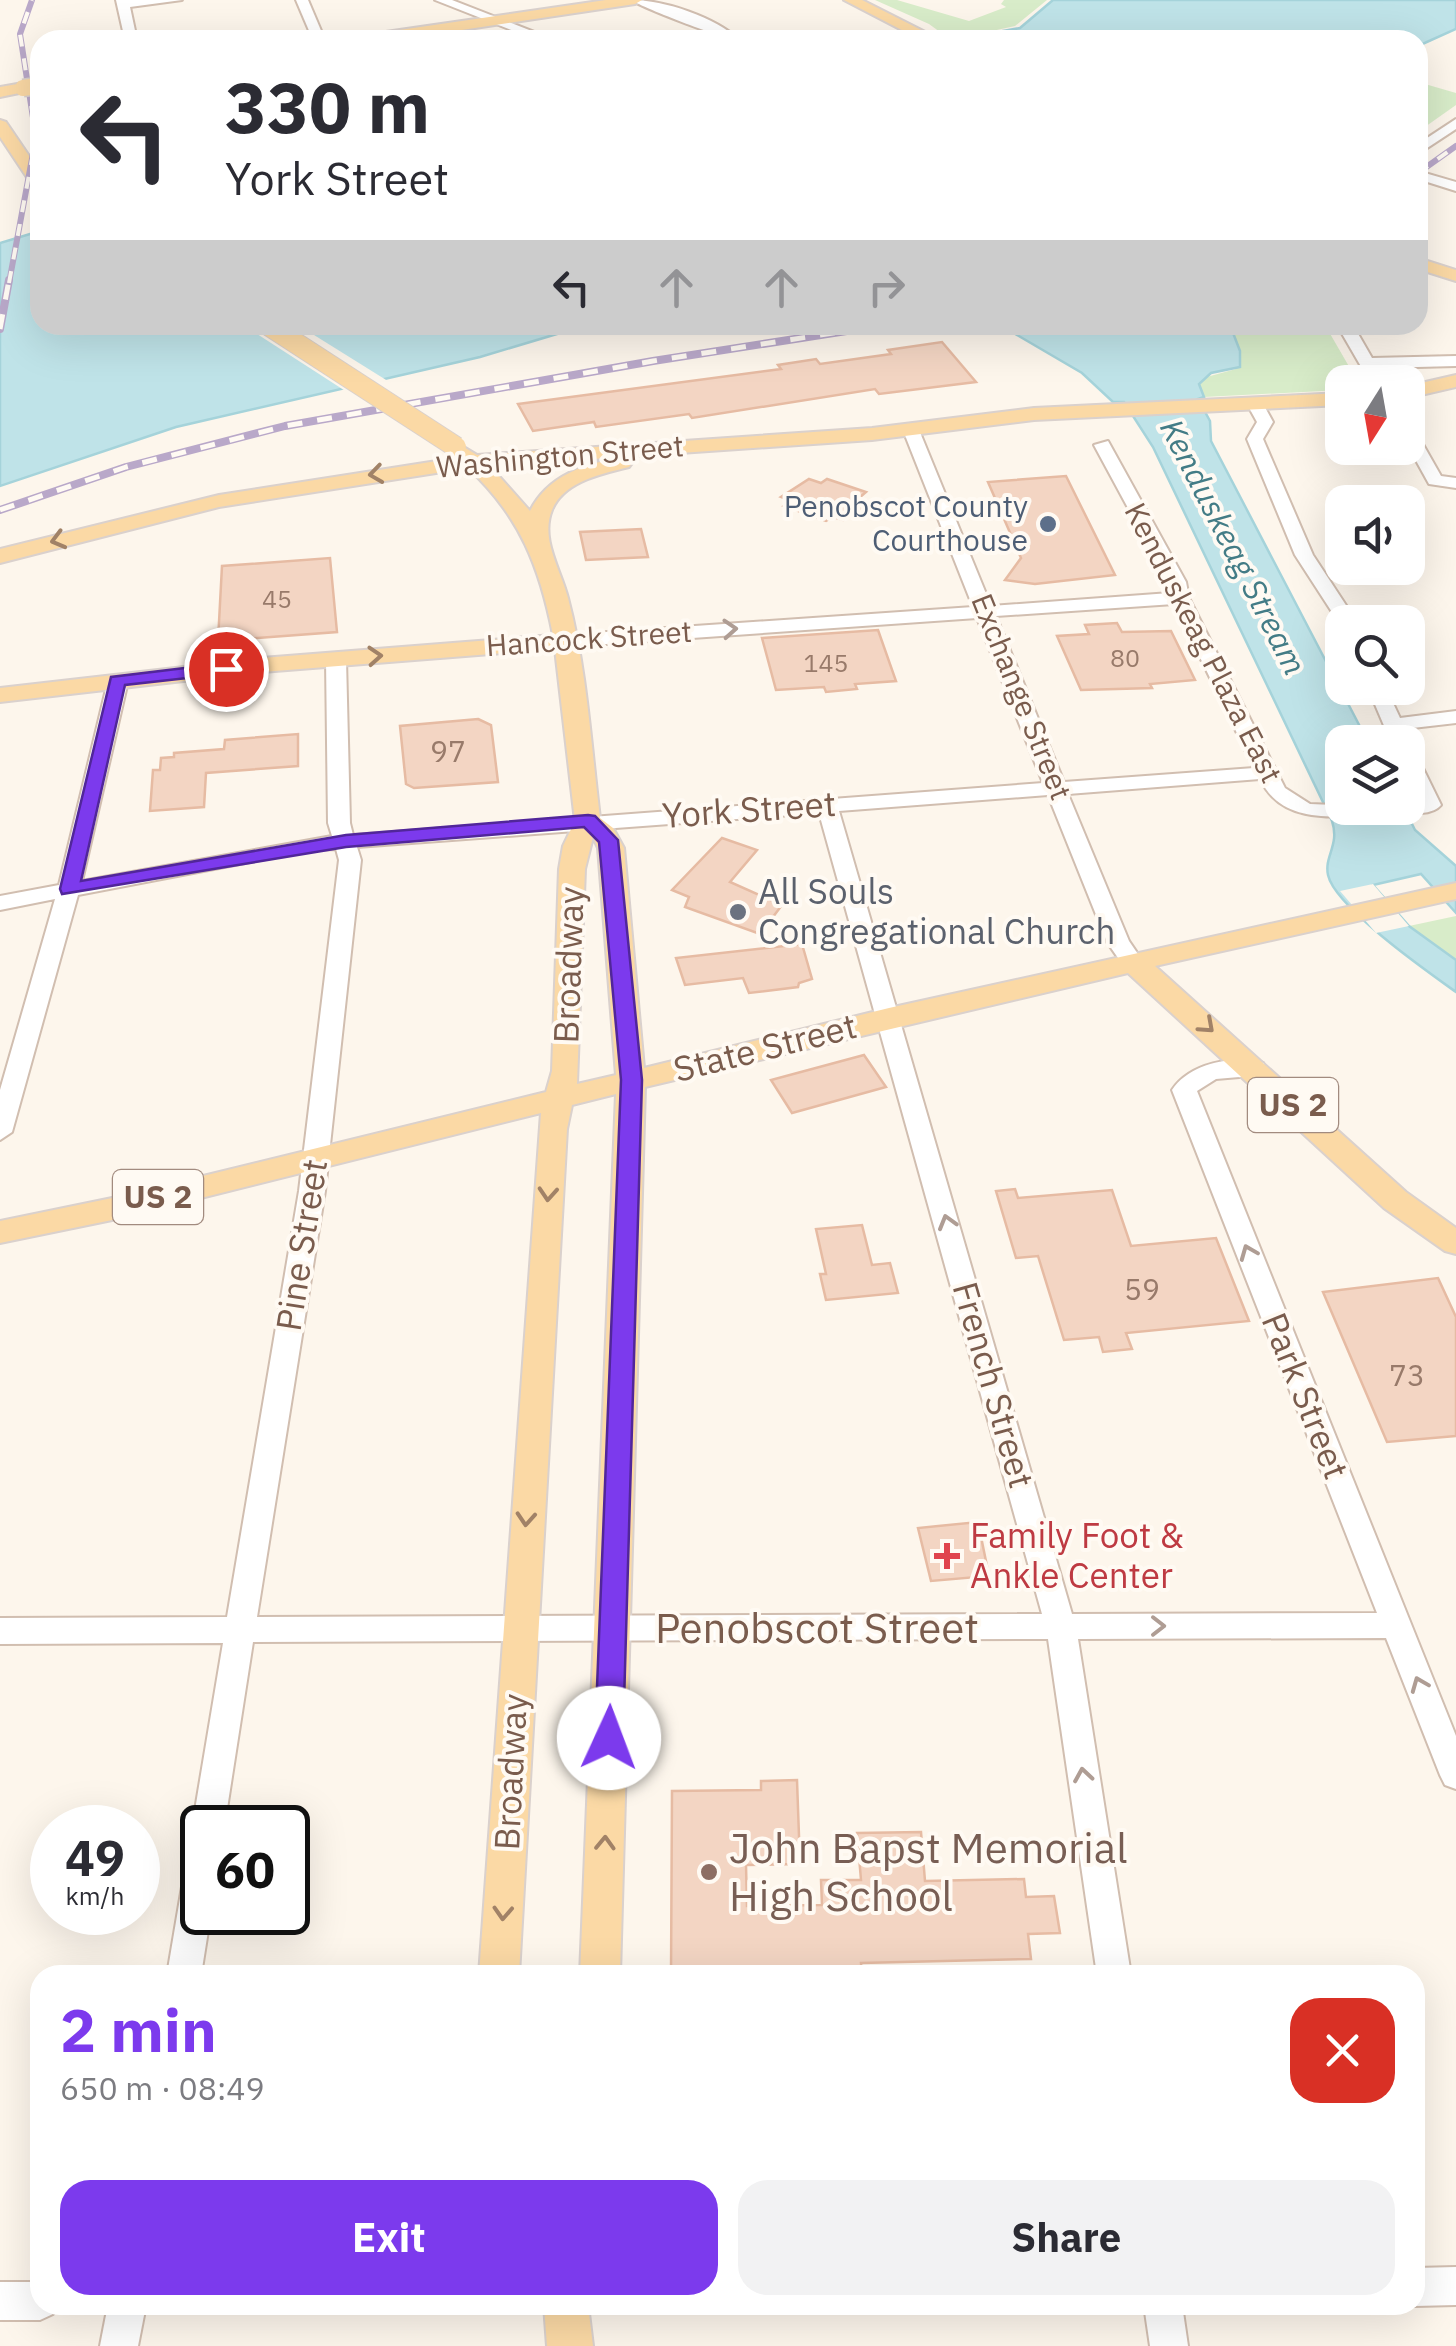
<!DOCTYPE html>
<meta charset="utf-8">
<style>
:root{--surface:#fff;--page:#f2f2f3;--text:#2b2b33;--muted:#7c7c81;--accent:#7c3aed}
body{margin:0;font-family:"IBM Plex Sans",sans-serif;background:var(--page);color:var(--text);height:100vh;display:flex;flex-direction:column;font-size:38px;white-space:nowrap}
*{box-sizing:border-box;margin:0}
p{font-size:32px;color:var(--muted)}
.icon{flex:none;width:55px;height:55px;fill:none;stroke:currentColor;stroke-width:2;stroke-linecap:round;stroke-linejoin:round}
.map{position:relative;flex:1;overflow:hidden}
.details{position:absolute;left:30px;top:1965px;width:1395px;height:350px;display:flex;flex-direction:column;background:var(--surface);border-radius:30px;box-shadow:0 10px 40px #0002}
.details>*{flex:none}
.top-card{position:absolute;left:30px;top:30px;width:1398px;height:305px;border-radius:30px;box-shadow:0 10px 40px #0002;background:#fff;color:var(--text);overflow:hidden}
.needle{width:65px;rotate:191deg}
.controls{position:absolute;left:1325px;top:365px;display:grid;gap:20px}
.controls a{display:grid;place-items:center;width:100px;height:100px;border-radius:20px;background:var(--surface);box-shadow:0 10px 40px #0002;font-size:50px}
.speed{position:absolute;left:30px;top:1805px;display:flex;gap:20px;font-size:50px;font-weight:700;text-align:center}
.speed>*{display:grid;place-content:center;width:130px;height:130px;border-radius:50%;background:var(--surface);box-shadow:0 10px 40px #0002;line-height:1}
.speed small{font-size:25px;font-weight:400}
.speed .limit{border:5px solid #111;border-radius:15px;background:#fff;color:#111}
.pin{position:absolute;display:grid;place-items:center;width:85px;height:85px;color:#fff;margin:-42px;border:5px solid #fff;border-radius:50%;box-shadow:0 2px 10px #0007}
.me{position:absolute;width:110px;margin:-55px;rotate:2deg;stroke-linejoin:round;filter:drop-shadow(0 0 8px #0008)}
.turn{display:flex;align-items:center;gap:35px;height:210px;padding:0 30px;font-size:45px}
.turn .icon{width:130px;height:130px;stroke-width:2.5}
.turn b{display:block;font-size:70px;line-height:85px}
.lanes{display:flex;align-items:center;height:95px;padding:0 30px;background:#0003;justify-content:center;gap:50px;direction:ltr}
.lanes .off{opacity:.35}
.round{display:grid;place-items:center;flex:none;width:105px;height:105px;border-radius:30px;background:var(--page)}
.head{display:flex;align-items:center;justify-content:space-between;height:170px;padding:0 30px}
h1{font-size:60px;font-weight:700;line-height:75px;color:var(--accent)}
.primary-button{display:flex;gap:20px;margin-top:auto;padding:20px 30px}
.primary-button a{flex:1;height:115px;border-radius:30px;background:var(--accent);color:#fff;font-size:40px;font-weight:700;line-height:115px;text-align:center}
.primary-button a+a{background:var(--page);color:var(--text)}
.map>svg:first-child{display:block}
.green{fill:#d8ecc9}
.water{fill:#bfe3e8;stroke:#a5d3da;stroke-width:2.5}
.pier{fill:#fdf6ec}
.building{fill:#f3d5c3;stroke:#e6bba3;stroke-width:2.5}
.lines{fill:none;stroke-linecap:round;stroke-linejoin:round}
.minor-casing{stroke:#d1beb0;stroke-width:4}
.major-casing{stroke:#dad1cd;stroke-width:4}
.minor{fill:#fff;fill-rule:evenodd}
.major{fill:#fbd9a5;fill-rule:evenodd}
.rail-far1-casing{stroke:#b9a8c9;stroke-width:6}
.rail-casing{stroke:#b9a8c9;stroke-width:8}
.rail-far1{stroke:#fffaf3;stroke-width:4;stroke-dasharray:12;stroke-linecap:butt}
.rail{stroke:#fffaf3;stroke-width:5;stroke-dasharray:15;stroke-linecap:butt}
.major-bridge-far1-casing{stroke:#dad1cd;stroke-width:19;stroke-linecap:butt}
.major-bridge-casing{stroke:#dad1cd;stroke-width:22;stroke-linecap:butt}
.major-bridge-far1{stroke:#fbd9a5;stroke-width:16}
.major-bridge{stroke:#fbd9a5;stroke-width:20}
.oneway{stroke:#a18267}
.oneway2{stroke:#af9d94}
.route{fill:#7c3aed;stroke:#51269a;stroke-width:2.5}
.service-dot{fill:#5c6f8a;stroke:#fffaf3;stroke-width:4}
.worship-dot{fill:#6b7280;stroke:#fffaf3;stroke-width:4}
.health-dot{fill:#e0444e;stroke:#fffaf3;stroke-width:4}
.education-dot{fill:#8d6e63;stroke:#fffaf3;stroke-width:4}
.labels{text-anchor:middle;stroke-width:8;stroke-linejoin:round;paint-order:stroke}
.far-number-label{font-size:25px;fill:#987a6a}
.far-street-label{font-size:30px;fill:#7a5c4d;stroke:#fffaf3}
.far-service-label{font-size:30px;fill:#4e5e75;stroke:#fffaf3;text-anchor:end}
.number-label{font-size:30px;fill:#987a6a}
.far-water-label{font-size:32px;font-style:italic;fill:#437c86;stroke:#fffaf3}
.shield{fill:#fffaf3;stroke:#a28b7f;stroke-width:2.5}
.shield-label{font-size:32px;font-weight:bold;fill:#7a5c4d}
.street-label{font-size:35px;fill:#7a5c4d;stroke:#fffaf3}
.worship-label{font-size:35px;fill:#5b616d;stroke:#fffaf3;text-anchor:start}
.health-label{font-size:35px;fill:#be3a42;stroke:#fffaf3;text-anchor:start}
.near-street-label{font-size:42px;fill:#7a5c4d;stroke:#fffaf3}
.near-education-label{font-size:42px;fill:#785e54;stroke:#fffaf3;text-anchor:start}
</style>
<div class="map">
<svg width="1456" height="2346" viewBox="0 0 1456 2346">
<rect width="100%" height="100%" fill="#fdf6ec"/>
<g class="green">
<path d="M 875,0 L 897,0 L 969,21 L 1006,7 L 1001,4 L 1004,0 L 1047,0 L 1015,26 L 951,40 L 929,24 Z"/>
<path d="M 1418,82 L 1456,93 L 1456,105 L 1422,129 L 1418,128 Z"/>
<path d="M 1230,325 L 1325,325 L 1358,382 L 1342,382 L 1342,390 L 1204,397 L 1199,384 L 1203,378 L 1236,369 L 1241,363 Z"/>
<path d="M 1456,916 L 1456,960 L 1409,926 Z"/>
</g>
<g class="water">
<path d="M 1053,0 L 1456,0 L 1456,29 L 1418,46 L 1418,40 L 953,40 L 1020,28 Z"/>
<path d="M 40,231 L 40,325 L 587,325 L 480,357 L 176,427 L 0,486 L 0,243 Z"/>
<path d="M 1000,325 L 1118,328 L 1128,325 L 1230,325 L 1240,351 L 1240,367 L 1211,373 L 1199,384 L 1204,397 L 1198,399 L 1210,421 L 1211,441 L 1368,742 L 1342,742 L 1342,808 L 1404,808 L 1415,830 L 1456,866 L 1456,913 L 1421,874 L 1373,885 L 1409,926 L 1456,960 L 1456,992 C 1428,972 1335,907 1328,875 C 1324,856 1340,845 1332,821 L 1153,447 L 1124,402 L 1113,402 L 1082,373 Z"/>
</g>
<g class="pier">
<path d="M 243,325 L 298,325 L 391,383 L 350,394 Z"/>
<path d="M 1373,884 L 1409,926 L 1376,933 L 1340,891 Z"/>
</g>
<g class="building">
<path d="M 942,342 L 976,382 L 879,394 L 875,389 L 692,418 L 689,414 L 596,427 L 594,422 L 533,431 L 518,404 L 781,369 L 778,365 L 816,359 L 820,364 L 891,354 L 888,350 Z"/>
<path d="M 1066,476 L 1115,575 L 1035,584 L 1005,580 L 1021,558 L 988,482 Z"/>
<path d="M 809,479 L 821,483 L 827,479 L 866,492 L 859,498 L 870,502 L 843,520 L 833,517 L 826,521 L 784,506 L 792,501 L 781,497 Z"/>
<path d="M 641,529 L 648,557 L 586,560 L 580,532 Z"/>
<path d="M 330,558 L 337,632 L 218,641 L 222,566 Z"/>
<path d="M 1117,623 L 1122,632 L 1171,631 L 1195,680 L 1150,684 L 1152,688 L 1081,690 L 1057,636 L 1089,634 L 1085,625 Z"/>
<path d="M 878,630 L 896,681 L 855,684 L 857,689 L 826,692 L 824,687 L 776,690 L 762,638 Z"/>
<path d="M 478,719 L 491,725 L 498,782 L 414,788 L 406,784 L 400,726 Z"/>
<path d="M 298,734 L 298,766 L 206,773 L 204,807 L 150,811 L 153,770 L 160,770 L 161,758 L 174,757 L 174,753 L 224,749 L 225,740 Z"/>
<path d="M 722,838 L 757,850 L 730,882 L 782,905 L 760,934 L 685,907 L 689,897 L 672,890 Z"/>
<path d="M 802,944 L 812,979 L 799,983 L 798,987 L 749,993 L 743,978 L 685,985 L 676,958 Z"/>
<path d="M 864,1055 L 886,1087 L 792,1113 L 771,1080 Z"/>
<path d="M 1015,1189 L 1018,1198 L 1112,1190 L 1131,1246 L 1216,1238 L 1249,1321 L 1126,1333 L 1132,1349 L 1103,1352 L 1099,1337 L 1064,1340 L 1038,1256 L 1016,1258 L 996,1191 Z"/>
<path d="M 862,1225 L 872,1265 L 890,1263 L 898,1293 L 826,1300 L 820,1274 L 826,1274 L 816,1229 Z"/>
<path d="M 1438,1278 L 1456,1317 L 1456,1436 L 1387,1442 L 1323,1292 Z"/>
<path d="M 978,1522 L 989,1576 L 931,1581 L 918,1528 Z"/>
<path d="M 797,1780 L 800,1864 L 746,1865 L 747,1906 L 822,1905 L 821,1880 L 861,1880 L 857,1833 L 921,1832 L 925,1881 L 1024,1879 L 1026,1897 L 1054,1896 L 1060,1933 L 1028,1934 L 1031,1959 L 861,1963 L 862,1975 L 671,1975 L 672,1791 L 761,1790 L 761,1781 Z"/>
</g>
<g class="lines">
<defs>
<g id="minor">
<path d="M 116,0 L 182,0 L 130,7 L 137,40 L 125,40 Z"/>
<path d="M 296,0 L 308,0 L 325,40 L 313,40 Z"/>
<path d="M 435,0 L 452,0 L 555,40 L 537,40 Z"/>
<path d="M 631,0 C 665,0 714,17 740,40 C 725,40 646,9 631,0 Z"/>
<path d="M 1456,119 L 1456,129 L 1418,154 L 1418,144 Z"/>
<path d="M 1418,171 L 1456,182 L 1456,191 L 1418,179 Z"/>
<path d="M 1337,325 L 1353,325 L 1372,358 L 1456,356 L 1456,366 L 1378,368 L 1386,382 L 1370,382 Z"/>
<path d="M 1249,400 L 1261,400 L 1273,422 L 1263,439 L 1313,555 L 1357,622 L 1342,622 L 1341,626 L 1295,555 L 1247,439 L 1257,422 L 1247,404 Z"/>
<path d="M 911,425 L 919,430 L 991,606 L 1170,593 L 1168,582 L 1094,445 L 1108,441 L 1186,582 L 1189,598 L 1285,788 L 1310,804 L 1408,808 L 1408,801 L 1418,800 L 1408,778 L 1408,752 L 1418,758 L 1441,805 C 1433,815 1410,815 1399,810 L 1390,814 C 1343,815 1284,829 1260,779 L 1068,794 L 1129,941 L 1144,963 L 1133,970 L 1125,968 L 1107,942 L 1048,795 L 839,811 L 1072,1614 L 1377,1613 L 1172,1090 C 1190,1063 1233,1055 1263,1063 L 1267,1069 L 1263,1075 L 1216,1079 L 1197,1091 L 1456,1736 L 1456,1789 L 1445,1785 L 1440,1775 L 1386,1638 L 1078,1639 L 1131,1975 L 1097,1975 L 1048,1639 L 253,1642 L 224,1828 L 202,1828 L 202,1840 L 197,1838 L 192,1828 L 223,1643 L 0,1644 L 0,1618 L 227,1617 L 299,1191 L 339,860 L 336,849 L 313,850 L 78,895 L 12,1132 L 0,1140 L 0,1090 L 55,899 L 0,910 L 0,896 L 59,885 L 108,681 L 118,675 L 128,681 L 82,881 L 332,836 L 328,823 L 326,659 L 336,653 L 346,659 L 350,823 L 353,835 L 1043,783 L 977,618 L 563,647 L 553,641 L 563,635 L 973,607 L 903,430 ZM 1174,604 L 1254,768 L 1064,782 L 996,616 ZM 819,813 L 1042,1614 L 257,1617 L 325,1191 L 361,860 L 357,847 Z"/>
<path d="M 1408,427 L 1416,432 L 1441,476 L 1456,478 L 1456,488 L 1429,484 L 1408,446 Z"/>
<path d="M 1368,688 L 1386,688 L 1400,718 L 1456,711 L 1456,723 L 1404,729 L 1408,738 L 1405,742 L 1391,742 Z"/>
<path d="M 202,1848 L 202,1912 L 211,1912 L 201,1975 L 167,1975 L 186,1863 L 190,1853 Z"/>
<path d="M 1456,2267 L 1456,2305 L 1415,2306 L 1413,2305 L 1415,2268 Z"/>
<path d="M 0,2282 L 40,2282 L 40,2305 L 57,2305 L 53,2314 L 40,2320 L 0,2320 Z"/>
<path d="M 108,2305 L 146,2305 L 138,2346 L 100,2346 Z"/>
<path d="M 1144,2305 L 1182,2305 L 1188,2346 L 1150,2346 Z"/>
</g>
<g id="major">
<path d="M 606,0 L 642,0 L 635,4 L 395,40 L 357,40 L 365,35 Z"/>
<path d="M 844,0 L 862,0 L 941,40 L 921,40 Z"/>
<path d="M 23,83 L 29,85 L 29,91 L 0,97 L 0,87 Z"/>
<path d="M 0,120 L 6,122 L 40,172 L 40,182 L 30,182 L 0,137 Z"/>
<path d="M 1418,258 L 1456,270 L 1456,281 L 1418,269 Z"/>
<path d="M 1456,375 L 1456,387 L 1408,398 L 1408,386 Z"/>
<path d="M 1342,393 L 1342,405 L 1034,420 L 872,440 L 490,466 L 530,511 C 548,475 585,464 622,457 L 632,463 L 629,467 C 602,474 564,481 552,510 C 540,539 561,570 568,598 C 587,670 591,745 600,818 L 613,828 L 624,848 L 644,1068 L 889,1008 L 1456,883 L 1456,899 L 1155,966 L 1406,1192 L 1456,1228 L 1456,1254 L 1445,1251 L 1384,1208 L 1128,973 L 645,1087 L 620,1975 L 580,1975 L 616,1094 L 572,1105 L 567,1129 L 519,1975 L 479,1975 L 541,1113 L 117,1219 L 0,1243 L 0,1221 L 117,1197 L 546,1092 L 552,1071 L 559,869 L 563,846 L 575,821 L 555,649 L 262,672 L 0,702 L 0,688 L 262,658 L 553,635 C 540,568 520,516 468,468 L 219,507 L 0,563 L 0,549 L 219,495 L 456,458 L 452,452 L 462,446 L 477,455 L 872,428 L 1034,408 ZM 593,837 L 598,848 L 616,1075 L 577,1084 L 585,869 Z"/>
<path d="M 544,2305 L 588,2305 L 593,2346 L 547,2346 Z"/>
</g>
</defs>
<use href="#minor" class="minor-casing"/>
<use href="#major" class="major-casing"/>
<use href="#minor" class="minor"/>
<use href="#major" class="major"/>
<defs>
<g id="rail-far1">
<path d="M 1418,173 L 1456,146"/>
<path d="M 9,283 L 36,137 L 20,34 L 32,0"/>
</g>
<g id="rail">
<path d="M 0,329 L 9,280"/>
<path d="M 0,510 L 126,467 L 285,426 L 653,361 L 885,325"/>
</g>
</defs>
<use href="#rail-far1" class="rail-far1-casing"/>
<use href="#rail" class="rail-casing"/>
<use href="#rail-far1" class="rail-far1"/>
<use href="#rail" class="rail"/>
<defs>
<path id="major-bridge-far1" d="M 23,88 L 37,86"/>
<path id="major-bridge" d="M 268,325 L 456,447"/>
</defs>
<use href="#major-bridge-far1" class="major-bridge-far1-casing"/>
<use href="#major-bridge" class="major-bridge-casing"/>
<use href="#major-bridge-far1" class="major-bridge-far1"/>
<use href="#major-bridge" class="major-bridge"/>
</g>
<defs><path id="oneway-chevron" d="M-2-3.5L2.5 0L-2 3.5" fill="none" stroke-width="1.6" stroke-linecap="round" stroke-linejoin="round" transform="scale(2.5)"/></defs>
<g class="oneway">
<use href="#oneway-chevron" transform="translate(376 474) rotate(172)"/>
<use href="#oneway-chevron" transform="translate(58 540) rotate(165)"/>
<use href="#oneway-chevron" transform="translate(375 656) rotate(-4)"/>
<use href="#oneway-chevron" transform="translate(1207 1026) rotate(42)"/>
<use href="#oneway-chevron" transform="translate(548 1194) rotate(94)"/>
<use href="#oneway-chevron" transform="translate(526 1519) rotate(94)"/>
<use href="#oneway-chevron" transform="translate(605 1843) rotate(-88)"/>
<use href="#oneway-chevron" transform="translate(503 1913) rotate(93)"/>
</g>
<g class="oneway2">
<use href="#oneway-chevron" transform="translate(730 629) rotate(-4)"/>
<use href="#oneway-chevron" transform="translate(947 1222) rotate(-106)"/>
<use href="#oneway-chevron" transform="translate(1248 1252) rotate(-112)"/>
<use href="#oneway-chevron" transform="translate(1158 1626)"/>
<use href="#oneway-chevron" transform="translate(1419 1684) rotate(-112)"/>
<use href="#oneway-chevron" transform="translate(1083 1775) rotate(-99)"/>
</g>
<path class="route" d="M 226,663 L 233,665 L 233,673 L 125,685 L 81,881 L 346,835 L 588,815 L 595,816 L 618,840 L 642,1080 L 623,1738 L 619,1746 L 609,1750 L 599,1746 L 595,1738 L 621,1080 L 599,842 L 584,827 L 346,847 L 62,894 L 60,889 L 111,677 Z"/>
<circle class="service-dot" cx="1048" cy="524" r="10"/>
<circle class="worship-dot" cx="738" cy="912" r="10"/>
<path class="health-dot" d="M942 1541h10v10h10v10h-10v10h-10v-10h-10v-10h10z"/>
<circle class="education-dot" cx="709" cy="1872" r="10"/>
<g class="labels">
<g class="far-number-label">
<text x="277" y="608">45</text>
<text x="1125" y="667">80</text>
<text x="826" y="672">145</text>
</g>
<g class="far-street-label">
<text transform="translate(560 457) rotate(-5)" y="10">Washington Street</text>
<text transform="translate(589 639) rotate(-4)" y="10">Hancock Street</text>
<text transform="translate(1203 643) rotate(63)" y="10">Kenduskeag Plaza East</text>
<text transform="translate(1021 697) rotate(68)" y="10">Exchange Street</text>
</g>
<g class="far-service-label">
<text x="1028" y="517">Penobscot County<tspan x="1028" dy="34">Courthouse</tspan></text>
</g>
<g class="number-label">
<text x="448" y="762">97</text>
<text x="1142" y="1300">59</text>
<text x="1407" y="1386">73</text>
</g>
<g class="far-water-label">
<text transform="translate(1233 547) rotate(63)" y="11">Kenduskeag Stream</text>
</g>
<g class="shield">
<rect x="1248" y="1078" width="90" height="54" rx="8"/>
<rect x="113" y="1170" width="90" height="54" rx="8"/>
</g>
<g class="shield-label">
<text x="1293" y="1116">US 2</text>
<text x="158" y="1208">US 2</text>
</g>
<g class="street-label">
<text transform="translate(749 810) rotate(-4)" y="12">York Street</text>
<text transform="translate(569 965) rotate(-88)" y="12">Broadway</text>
<text transform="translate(765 1048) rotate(-14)" y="12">State Street</text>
<text transform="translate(302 1245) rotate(-81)" y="12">Pine Street</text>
<text transform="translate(993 1385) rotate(74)" y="12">French Street</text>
<text transform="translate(1305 1396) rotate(68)" y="12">Park Street</text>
<text transform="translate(511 1772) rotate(-87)" y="12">Broadway</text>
</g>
<g class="worship-label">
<text x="758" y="904">All Souls<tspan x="758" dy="40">Congregational Church</tspan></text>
</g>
<g class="health-label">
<text x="970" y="1548">Family Foot &amp;<tspan x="970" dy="40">Ankle Center</tspan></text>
</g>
<g class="near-street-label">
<text x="817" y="1643">Penobscot Street</text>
</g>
<g class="near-education-label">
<text x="729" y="1863">John Bapst Memorial<tspan x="729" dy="48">High School</tspan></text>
</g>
</g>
</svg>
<div class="controls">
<a><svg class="needle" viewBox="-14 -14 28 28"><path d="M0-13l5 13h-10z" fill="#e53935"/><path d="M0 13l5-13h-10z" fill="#7c7c81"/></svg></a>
<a><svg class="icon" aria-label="sound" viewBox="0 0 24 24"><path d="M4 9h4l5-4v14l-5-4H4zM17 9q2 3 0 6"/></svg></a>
<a><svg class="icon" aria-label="search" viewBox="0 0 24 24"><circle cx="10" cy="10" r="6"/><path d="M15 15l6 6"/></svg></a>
<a><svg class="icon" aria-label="layers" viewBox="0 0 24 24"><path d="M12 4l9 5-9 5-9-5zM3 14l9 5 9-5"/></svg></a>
</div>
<div class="speed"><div>49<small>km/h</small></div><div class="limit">60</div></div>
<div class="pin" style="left:226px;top:669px;background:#d93025"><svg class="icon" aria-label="arrive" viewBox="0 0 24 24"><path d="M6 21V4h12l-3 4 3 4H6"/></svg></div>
<svg class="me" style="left:609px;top:1738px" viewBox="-20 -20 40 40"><circle r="19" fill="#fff"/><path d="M0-13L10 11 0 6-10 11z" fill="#7c3aed"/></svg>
<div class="top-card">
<div class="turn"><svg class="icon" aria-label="left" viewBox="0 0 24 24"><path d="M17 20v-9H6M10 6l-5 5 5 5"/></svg><div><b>330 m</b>York Street</div></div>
<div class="lanes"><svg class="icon" aria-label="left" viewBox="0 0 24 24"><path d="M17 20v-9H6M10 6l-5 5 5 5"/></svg><svg class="icon off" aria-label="ahead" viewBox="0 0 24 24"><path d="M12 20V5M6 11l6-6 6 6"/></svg><svg class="icon off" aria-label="ahead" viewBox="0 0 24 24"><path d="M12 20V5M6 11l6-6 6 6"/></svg><svg class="icon off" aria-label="right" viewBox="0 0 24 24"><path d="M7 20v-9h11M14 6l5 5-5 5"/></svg></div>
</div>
<section class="details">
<div class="head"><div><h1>2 min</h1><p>650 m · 08:49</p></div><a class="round" style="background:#d93025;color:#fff"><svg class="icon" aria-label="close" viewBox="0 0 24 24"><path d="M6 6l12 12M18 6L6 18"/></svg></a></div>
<div class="primary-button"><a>Exit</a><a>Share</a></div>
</section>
</div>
